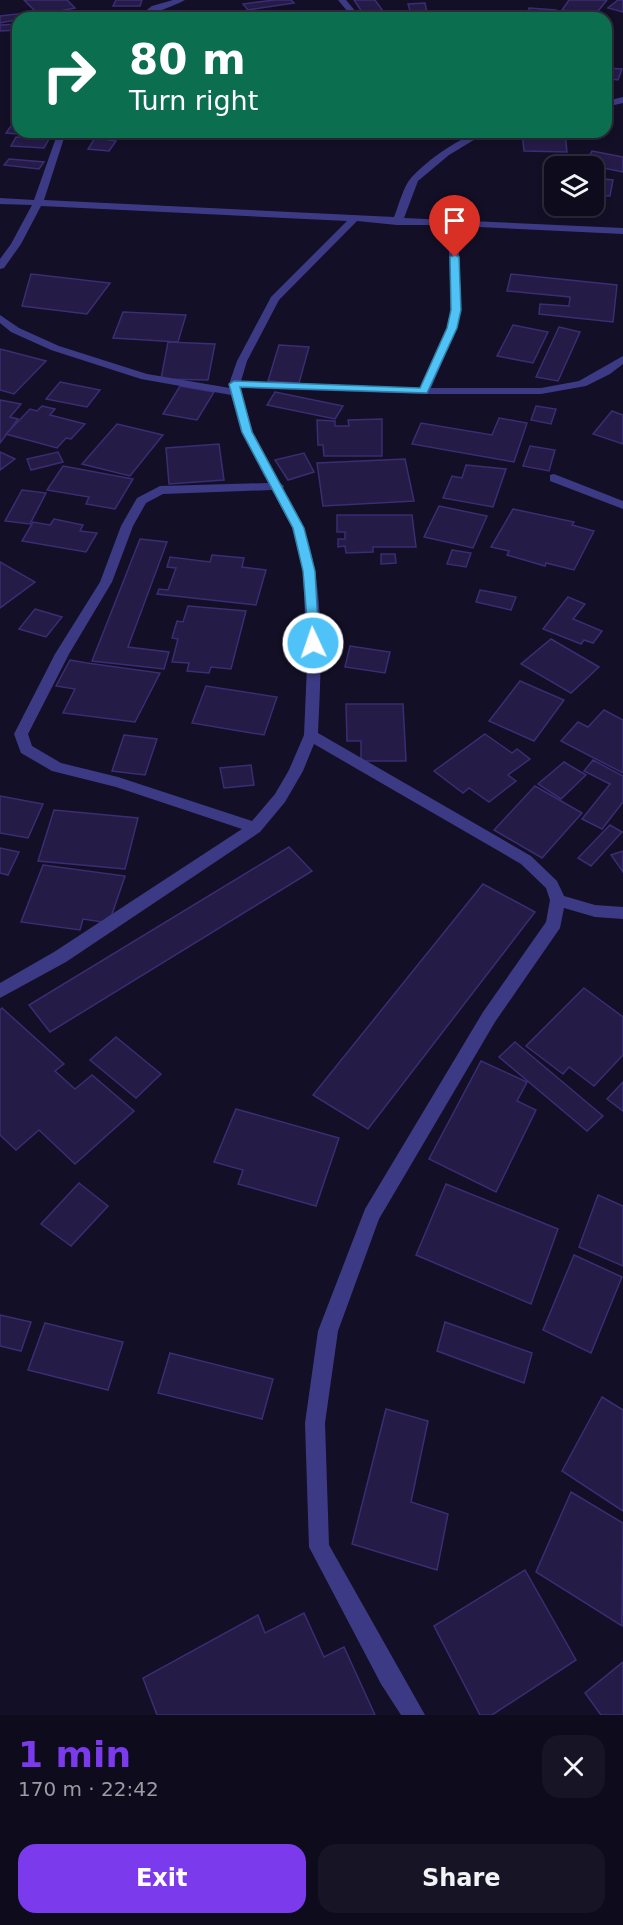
<!DOCTYPE html>
<meta charset="utf-8">
<style>
:root{--surface:#0e0b1c;--page:#171425;--text:#f1f3f6;--muted:#9b9ba3;--line:#2e2b3b;--accent:#7c3aed}
body{margin:0;font-family:"DejaVu Sans",sans-serif;background:var(--page);color:var(--text);height:100vh;display:flex;flex-direction:column;font-size:22px;white-space:nowrap}
*{box-sizing:border-box;margin:0}
p{font-size:20px;color:var(--muted)}
.icon{flex:none;width:33px;height:33px;fill:none;stroke:currentColor;stroke-width:2;stroke-linecap:round;stroke-linejoin:round}
.map{position:relative;height:1715px;overflow:hidden}
.drawer{display:flex;flex-direction:column;background:var(--surface);flex:1}
.drawer>*{flex:none}
.banner{position:absolute;left:12px;top:12px;width:600px;height:126px;border-radius:18px;box-shadow:0 3px 9px #0003,0 0 0 2px var(--line);background:#0b6e4f;color:#fff;overflow:hidden}
.tools{position:absolute;left:544px;top:156px;display:grid;gap:12px}
.tools a{display:grid;place-items:center;width:60px;height:60px;border-radius:12px;background:var(--surface);box-shadow:0 3px 9px #0003,0 0 0 2px var(--line);font-size:30px}
.pin{position:absolute;display:grid;place-items:center;width:51px;height:51px;color:#fff;margin:-62px -26px;border-radius:50% 50% 50% 0;rotate:-45deg;box-shadow:0 0 6px #0007}
.pin .icon{rotate:45deg}
.me{position:absolute;width:66px;margin:-33px;rotate:357deg;stroke-linejoin:round;filter:drop-shadow(0 0 4px #0008)}
.turn{display:flex;align-items:center;gap:21px;height:126px;padding:0 18px;font-size:27px}
.turn .icon{width:78px;height:78px;stroke-width:2.5}
.turn b{display:block;font-size:42px;line-height:51px}
.round{display:grid;place-items:center;flex:none;width:63px;height:63px;border-radius:18px;background:var(--page)}
.headline{display:flex;align-items:center;justify-content:space-between;height:102px;padding:0 18px}
h1{font-size:36px;font-weight:800;line-height:45px;color:var(--accent)}
.cta{display:flex;gap:12px;margin-top:auto;padding:12px 18px}
.cta a{flex:1;height:69px;border-radius:18px;background:var(--accent);color:#fff;font-size:24px;font-weight:800;line-height:69px;text-align:center}
.cta a+a{background:var(--page);color:var(--text)}
.map>svg:first-child{display:block}
.building{fill:#241b47;stroke:#3b2d73;stroke-width:1.5}
.lines{fill:none;stroke-linecap:round;stroke-linejoin:round}
.minor{fill:#3d3a85;fill-rule:evenodd}
.route{fill:#4fc3f7;stroke:#337fa1;stroke-width:1.5}
</style>
<div class="map">
<svg width="623" height="1715" viewBox="0 0 623 1715">
<rect width="100%" height="100%" fill="#130f26"/>
<g class="building">
<path d="M 24,0 L 67,0 L 75,8 L 39,15 Z"/>
<path d="M 116,0 L 142,0 L 140,6 L 113,6 Z"/>
<path d="M 274,0 L 291,0 L 294,3 L 248,10 L 243,4 Z"/>
<path d="M 354,0 L 375,0 L 388,18 L 366,18 Z"/>
<path d="M 569,0 L 607,0 L 595,15 L 562,10 Z"/>
<path d="M 618,0 L 623,0 L 623,12 L 608,8 Z"/>
<path d="M 425,3 L 428,17 L 412,18 L 408,4 Z"/>
<path d="M 529,8 L 556,10 L 554,16 L 527,14 Z"/>
<path d="M 25,13 L 26,18 L 0,23 L 0,16 Z"/>
<path d="M 18,24 L 18,30 L 0,31 L 0,25 Z"/>
<path d="M 606,68 L 622,69 L 618,80 L 606,78 Z"/>
<path d="M 16,119 L 18,119 L 18,132 L 48,132 L 46,136 L 6,133 Z"/>
<path d="M 522,132 L 565,133 L 567,152 L 524,151 Z"/>
<path d="M 16,137 L 49,139 L 44,148 L 11,146 Z"/>
<path d="M 95,138 L 116,141 L 109,151 L 88,149 Z"/>
<path d="M 592,151 L 623,157 L 623,172 L 584,164 Z"/>
<path d="M 9,159 L 44,162 L 39,169 L 4,165 Z"/>
<path d="M 594,178 L 613,180 L 610,196 L 594,195 Z"/>
<path d="M 31,274 L 110,283 L 87,314 L 22,306 Z"/>
<path d="M 511,274 L 617,285 L 613,322 L 539,314 L 540,304 L 569,306 L 570,297 L 507,291 Z"/>
<path d="M 123,312 L 186,315 L 178,342 L 113,338 Z"/>
<path d="M 513,325 L 548,332 L 533,363 L 497,356 Z"/>
<path d="M 559,327 L 580,332 L 558,381 L 536,377 Z"/>
<path d="M 168,342 L 215,344 L 208,380 L 161,379 Z"/>
<path d="M 279,345 L 309,347 L 299,383 L 268,381 Z"/>
<path d="M 0,349 L 46,361 L 14,394 L 0,390 Z"/>
<path d="M 60,382 L 100,390 L 87,407 L 46,399 Z"/>
<path d="M 180,386 L 214,392 L 197,420 L 163,414 Z"/>
<path d="M 275,392 L 343,406 L 335,419 L 267,405 Z"/>
<path d="M 0,400 L 21,404 L 10,417 L 18,419 L 0,443 Z"/>
<path d="M 42,406 L 55,409 L 50,415 L 85,424 L 71,439 L 66,438 L 57,448 L 6,434 L 30,409 L 37,411 Z"/>
<path d="M 536,406 L 556,409 L 551,424 L 531,420 Z"/>
<path d="M 612,411 L 623,415 L 623,444 L 593,434 Z"/>
<path d="M 499,418 L 527,423 L 514,462 L 412,444 L 421,423 L 492,435 Z"/>
<path d="M 382,419 L 382,456 L 324,456 L 323,445 L 318,445 L 317,420 L 335,421 L 335,426 L 349,426 L 348,420 Z"/>
<path d="M 117,424 L 163,435 L 130,476 L 82,464 Z"/>
<path d="M 219,444 L 224,480 L 169,484 L 166,448 Z"/>
<path d="M 530,446 L 555,450 L 549,471 L 523,466 Z"/>
<path d="M 0,452 L 15,459 L 0,470 Z"/>
<path d="M 58,452 L 63,462 L 31,470 L 27,459 Z"/>
<path d="M 304,453 L 314,472 L 288,480 L 275,460 Z"/>
<path d="M 405,459 L 414,501 L 323,506 L 317,463 Z"/>
<path d="M 466,465 L 506,469 L 493,507 L 443,498 L 452,476 L 462,478 Z"/>
<path d="M 63,466 L 133,479 L 115,509 L 86,504 L 89,497 L 47,490 Z"/>
<path d="M 22,490 L 46,493 L 30,524 L 5,521 Z"/>
<path d="M 439,506 L 487,516 L 473,548 L 424,537 Z"/>
<path d="M 513,509 L 574,522 L 572,525 L 594,531 L 574,570 L 546,563 L 545,566 L 507,555 L 509,551 L 491,547 Z"/>
<path d="M 337,515 L 412,515 L 416,547 L 373,547 L 373,552 L 346,553 L 345,546 L 338,547 L 338,539 L 345,539 L 345,532 L 337,532 Z"/>
<path d="M 54,519 L 83,525 L 80,531 L 97,533 L 86,552 L 22,541 L 33,522 L 50,525 Z"/>
<path d="M 140,539 L 167,542 L 128,647 L 169,652 L 164,669 L 92,661 Z"/>
<path d="M 452,550 L 471,553 L 466,567 L 447,564 Z"/>
<path d="M 381,554 L 395,554 L 396,563 L 381,564 Z"/>
<path d="M 212,555 L 244,558 L 242,567 L 266,570 L 256,605 L 157,594 L 159,589 L 168,590 L 176,568 L 167,567 L 170,557 L 210,562 Z"/>
<path d="M 0,562 L 35,582 L 0,608 Z"/>
<path d="M 480,590 L 516,597 L 511,610 L 476,602 Z"/>
<path d="M 568,597 L 585,604 L 573,619 L 602,631 L 593,643 L 584,640 L 581,644 L 543,629 Z"/>
<path d="M 188,606 L 246,611 L 231,669 L 211,667 L 209,673 L 187,671 L 189,663 L 172,662 L 178,639 L 172,638 L 177,621 L 183,622 Z"/>
<path d="M 35,609 L 62,617 L 46,637 L 19,629 Z"/>
<path d="M 551,639 L 599,667 L 571,693 L 521,664 Z"/>
<path d="M 350,646 L 390,652 L 385,673 L 345,667 Z"/>
<path d="M 70,660 L 87,663 L 160,673 L 135,722 L 63,713 L 75,689 L 56,686 Z"/>
<path d="M 520,681 L 564,700 L 534,741 L 489,721 Z"/>
<path d="M 206,686 L 277,697 L 264,735 L 192,723 Z"/>
<path d="M 346,704 L 403,704 L 406,761 L 361,761 L 361,741 L 347,741 Z"/>
<path d="M 604,710 L 623,720 L 623,773 L 561,741 L 578,722 L 588,727 Z"/>
<path d="M 485,734 L 512,753 L 517,749 L 530,759 L 508,775 L 516,781 L 489,802 L 469,788 L 463,793 L 434,771 Z"/>
<path d="M 124,735 L 157,739 L 145,775 L 112,771 Z"/>
<path d="M 593,760 L 623,776 L 623,802 L 602,829 L 582,819 L 610,784 L 584,771 Z"/>
<path d="M 564,762 L 586,775 L 561,799 L 538,784 Z"/>
<path d="M 251,765 L 254,785 L 224,788 L 220,768 Z"/>
<path d="M 535,786 L 582,813 L 542,858 L 494,830 Z"/>
<path d="M 0,796 L 43,804 L 28,838 L 0,833 Z"/>
<path d="M 54,810 L 138,818 L 125,869 L 38,861 Z"/>
<path d="M 610,825 L 622,832 L 591,866 L 578,858 Z"/>
<path d="M 289,847 L 312,871 L 50,1032 L 29,1005 Z"/>
<path d="M 0,848 L 19,852 L 8,875 L 0,873 Z"/>
<path d="M 623,851 L 623,872 L 611,855 Z"/>
<path d="M 43,865 L 125,876 L 109,923 L 83,919 L 80,930 L 21,922 Z"/>
<path d="M 483,884 L 535,912 L 368,1129 L 313,1095 Z"/>
<path d="M 584,988 L 623,1017 L 623,1055 L 594,1086 L 569,1067 L 563,1074 L 526,1046 Z"/>
<path d="M 2,1008 L 64,1064 L 55,1071 L 75,1089 L 92,1075 L 134,1111 L 75,1164 L 39,1130 L 16,1150 L 0,1135 L 0,1010 Z"/>
<path d="M 116,1037 L 161,1074 L 136,1098 L 90,1060 Z"/>
<path d="M 515,1042 L 603,1116 L 587,1131 L 499,1057 Z"/>
<path d="M 481,1061 L 527,1082 L 517,1101 L 536,1110 L 496,1192 L 429,1159 Z"/>
<path d="M 623,1082 L 623,1111 L 607,1099 Z"/>
<path d="M 236,1109 L 339,1138 L 316,1206 L 238,1184 L 243,1170 L 214,1162 Z"/>
<path d="M 79,1183 L 108,1206 L 71,1246 L 41,1224 Z"/>
<path d="M 446,1184 L 558,1229 L 531,1304 L 416,1255 Z"/>
<path d="M 598,1195 L 623,1206 L 623,1266 L 579,1247 Z"/>
<path d="M 574,1255 L 622,1277 L 591,1353 L 543,1330 Z"/>
<path d="M 0,1315 L 31,1322 L 21,1351 L 0,1346 Z"/>
<path d="M 445,1322 L 532,1353 L 524,1383 L 437,1351 Z"/>
<path d="M 45,1323 L 123,1342 L 108,1390 L 28,1370 Z"/>
<path d="M 170,1353 L 273,1379 L 262,1419 L 158,1393 Z"/>
<path d="M 602,1397 L 623,1410 L 623,1511 L 562,1471 Z"/>
<path d="M 386,1409 L 428,1421 L 411,1502 L 448,1514 L 437,1570 L 352,1544 Z"/>
<path d="M 571,1492 L 623,1523 L 622,1626 L 536,1572 Z"/>
<path d="M 525,1570 L 576,1660 L 492,1715 L 480,1715 L 434,1626 Z"/>
<path d="M 304,1613 L 324,1657 L 344,1647 L 375,1715 L 157,1715 L 143,1678 L 258,1615 L 265,1633 Z"/>
<path d="M 623,1662 L 623,1715 L 601,1715 L 585,1693 Z"/>
</g>
<g class="lines">
<g class="minor">
<path d="M 173,0 L 185,0 C 178,4 143,18 136,18 L 152,6 Z"/>
<path d="M 338,0 L 346,0 L 361,18 L 353,18 Z"/>
<path d="M 623,97 L 623,103 L 606,107 L 606,101 Z"/>
<path d="M 58,132 L 66,132 L 44,200 L 394,217 C 399,205 403,187 411,178 C 426,161 465,132 487,132 L 449,155 L 418,181 L 404,218 L 623,228 L 623,234 L 458,226 L 461,310 L 457,328 L 431,388 L 541,388 L 579,381 L 623,356 L 623,364 L 610,374 L 586,386 L 541,394 L 424,394 L 240,388 L 253,432 L 280,483 L 284,486 L 283,488 C 290,501 299,515 304,529 C 326,588 321,670 318,733 L 531,856 L 557,881 L 564,896 L 595,905 L 623,907 L 623,919 L 595,917 L 564,908 L 560,928 L 495,1022 L 379,1219 L 338,1331 L 325,1423 L 329,1545 L 425,1715 L 401,1715 L 381,1684 L 309,1547 L 305,1423 L 318,1331 L 365,1209 L 483,1012 L 546,922 L 550,900 L 546,888 L 521,864 L 314,744 L 303,771 L 285,802 L 260,832 L 66,962 L 0,998 L 0,983 L 54,952 L 242,829 L 116,787 L 52,771 L 21,753 L 14,734 L 55,654 L 100,582 L 121,526 L 137,498 L 160,486 L 268,483 L 241,432 L 231,395 L 141,379 L 51,350 L 11,332 L 0,323 L 0,315 L 19,328 L 59,346 L 147,374 L 230,388 L 229,384 L 237,361 L 271,297 L 347,221 L 41,206 L 21,244 L 4,268 L 0,269 L 0,259 L 11,244 L 32,205 L 0,204 L 0,198 L 34,200 ZM 357,221 L 397,225 L 448,225 L 451,310 L 447,328 L 420,388 L 241,381 L 247,361 L 279,300 ZM 272,490 L 292,528 L 303,571 L 307,666 L 304,735 L 289,770 L 275,794 L 252,821 L 118,777 L 61,763 L 32,746 L 28,734 L 69,654 L 112,582 L 133,526 L 146,503 L 163,494 Z"/>
<path d="M 554,474 L 623,501 L 623,509 L 550,481 L 550,475 Z"/>
</g>
</g>
<path class="route" d="M 455,255 L 459,257 L 461,310 L 457,328 L 427,393 L 240,387 L 252,432 L 304,528 L 315,571 L 319,643 L 317,645 L 309,645 L 303,571 L 293,528 L 242,432 L 229,384 L 234,381 L 420,388 L 447,328 L 451,310 L 450,257 Z"/>
</svg>
<div class="tools">
<a><svg class="icon" aria-label="layers" viewBox="0 0 24 24"><path d="M12 4l9 5-9 5-9-5zM3 14l9 5 9-5"/></svg></a>
</div>
<div class="pin" style="left:455px;top:257px;background:#d93025"><svg class="icon" aria-label="arrive" viewBox="0 0 24 24"><path d="M6 21V4h12l-3 4 3 4H6"/></svg></div>
<svg class="me" style="left:313px;top:643px" viewBox="-20 -20 40 40"><circle r="17" fill="#4fc3f7" stroke="#fff" stroke-width="3"/><path d="M0-11L8 9 0 5-8 9z" fill="#fff"/></svg>
<div class="banner">
<div class="turn"><svg class="icon" aria-label="right" viewBox="0 0 24 24"><path d="M7 20v-9h11M14 6l5 5-5 5"/></svg><div><b>80 m</b>Turn right</div></div>
</div>
</div>
<section class="drawer">
<div class="headline"><div><h1>1 min</h1><p>170 m · 22:42</p></div><a class="round"><svg class="icon" aria-label="close" viewBox="0 0 24 24"><path d="M6 6l12 12M18 6L6 18"/></svg></a></div>
<div class="cta"><a>Exit</a><a>Share</a></div>
</section>
